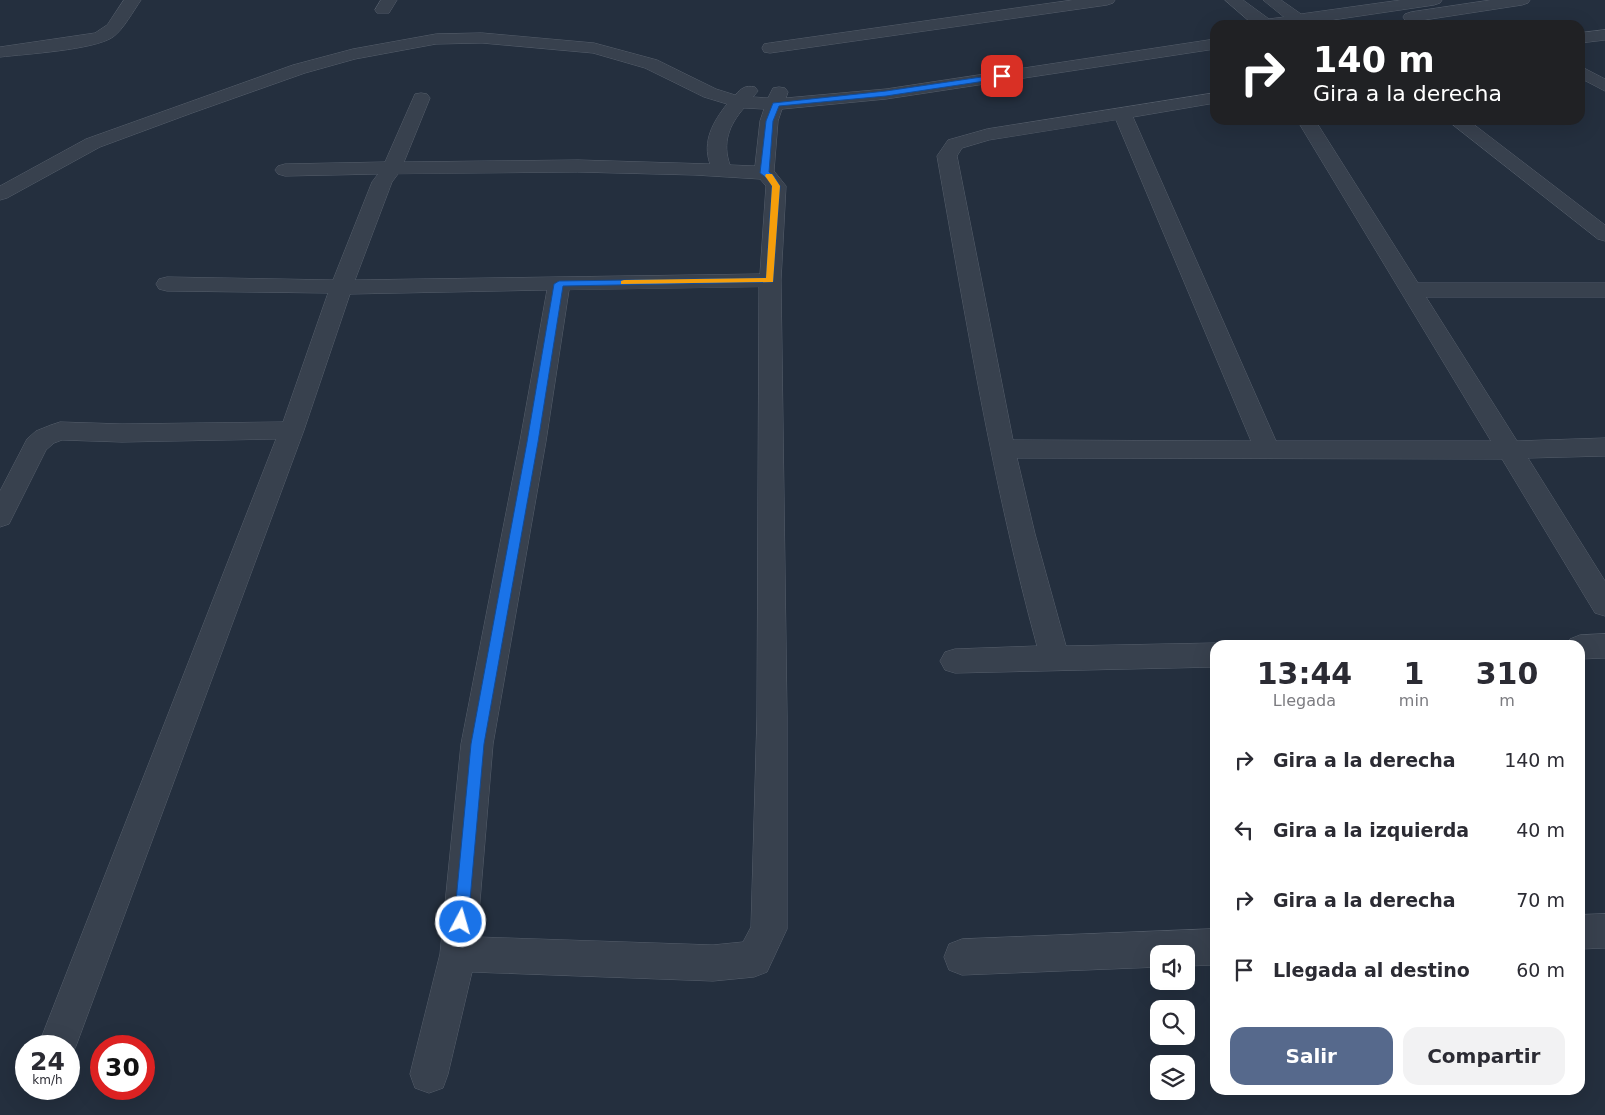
<!DOCTYPE html>
<html lang="es">
<style>
:root{--surface:#fff;--page:#f2f2f3;--text:#2b2b33;--muted:#7c7c81;--accent:#56698c}
body{margin:0;font-family:"DejaVu Sans",sans-serif;background:var(--page);color:var(--text);height:100vh;display:flex;flex-direction:column;font-size:19px;white-space:nowrap}
*{box-sizing:border-box;margin:0}
p{font-size:16px;color:var(--muted)}
.icon{flex:none;width:28px;height:28px;fill:none;stroke:currentColor;stroke-width:2;stroke-linecap:round;stroke-linejoin:round}
.map{position:relative;flex:1;overflow:hidden}
.drawer{position:absolute;left:1210px;top:640px;width:375px;height:455px;display:flex;flex-direction:column;background:var(--surface);border-radius:15px;box-shadow:0 5px 20px #0002}
.drawer>*{flex:none}
.hud{position:absolute;left:1210px;top:20px;width:375px;height:105px;border-radius:15px;box-shadow:0 5px 20px #0002;background:#202124;color:#fff;overflow:hidden}
.fabs{position:absolute;left:1150px;top:945px;display:grid;gap:10px}
.fabs a{display:grid;place-items:center;width:45px;height:45px;border-radius:10px;background:var(--surface);box-shadow:0 5px 20px #0002;font-size:25px}
.speed{position:absolute;left:15px;top:1035px;display:flex;gap:10px;font-size:25px;font-weight:700;text-align:center}
.speed>*{display:grid;place-content:center;width:65px;height:65px;border-radius:50%;background:var(--surface);box-shadow:0 5px 20px #0002;line-height:1}
.speed small{font-size:12px;font-weight:400}
.speed .limit{border:8px solid #d22;background:#fff;color:#111}
.pin{position:absolute;display:grid;place-items:center;width:42px;height:42px;color:#fff;margin:-21px;border-radius:10px;box-shadow:0 2px 8px #0006}
.me{position:absolute;width:55px;margin:-28px;rotate:6deg;stroke-linejoin:round;filter:drop-shadow(0 0 4px #0008)}
.turn{display:flex;align-items:center;gap:18px;height:105px;padding:0 20px;font-size:22px}
.turn .icon{width:65px;height:65px;stroke-width:2.5}
.turn b{display:block;font-size:35px;line-height:42px}
.eta{display:flex;justify-content:space-evenly;align-items:center;height:85px;text-align:center}
.eta b{font-size:30px;font-weight:700;line-height:35px}
.action{display:flex;gap:10px;margin-top:auto;padding:10px 20px}
.action a{flex:1;height:58px;border-radius:15px;background:var(--accent);color:#fff;font-size:20px;font-weight:700;line-height:58px;text-align:center}
.action a+a{background:var(--page);color:var(--text)}
ul{padding:0;list-style:none}
li{display:flex;align-items:center;gap:15px;height:70px;padding:0 20px}
li div{flex:1}
li b{display:block;font-size:19px}
li em{font-style:normal}
.map>svg:first-child{display:block}
.lines{fill:none;stroke-linecap:round;stroke-linejoin:round}
.minor-casing{stroke:#565f6c;stroke-width:1}
.minor{fill:#38414e;fill-rule:evenodd}
.route{fill:#1a73e8;stroke:#114b97}
.slow{fill:#f59e0b}
</style>
<div class="map">
<svg width="1605" height="1115" viewBox="0 0 1605 1115">
<rect width="100%" height="100%" fill="#242f3e"/>
<g class="lines">
<defs>
<g id="minor">
<path d="M 124,0 L 141,0 C 134,10 123,30 113,37 C 94,50 26,54 0,57 L 0,47 L 95,33 L 107,25 Z"/>
<path d="M 381,0 L 397,0 L 389,13 L 377,13 L 375,10 Z"/>
<path d="M 1073,0 L 1115,0 L 1113,3 L 1107,5 L 770,53 L 764,52 L 762,48 L 764,44 L 770,43 Z"/>
<path d="M 1225,0 L 1243,0 L 1269,19 L 1284,17 L 1263,0 L 1281,0 L 1301,14 L 1401,0 L 1442,0 L 1440,3 L 1434,5 L 1312,23 L 1313,25 L 1254,25 Z"/>
<path d="M 1491,0 L 1530,0 L 1528,3 L 1522,5 L 1411,22 L 1405,20 L 1403,17 L 1405,14 L 1411,12 Z"/>
<path d="M 1605,30 L 1605,40 L 1580,43 L 1580,33 Z"/>
<path d="M 482,33 L 594,43 L 657,60 L 716,89 L 735,95 C 742,88 745,85 755,87 L 758,91 L 753,97 L 768,98 L 773,88 L 779,87 L 785,88 L 788,92 L 786,98 L 886,89 L 1215,39 L 1215,49 L 886,99 L 782,109 L 778,121 L 774,171 L 786,186 L 781,280 L 787,716 L 787,929 L 767,972 L 754,977 L 713,981 L 472,972 L 448,1074 L 443,1088 L 429,1093 L 415,1088 L 410,1074 L 440,954 L 461,744 L 520,441 L 547,290 L 350,294 L 304,430 L 76,1046 L 69,1060 L 69,1046 L 38,1046 L 276,439 L 122,442 L 62,440 L 54,443 L 46,450 L 9,524 L 0,527 L 0,491 L 27,439 L 36,431 L 51,425 L 60,422 L 122,424 L 283,422 L 328,293 L 167,291 L 159,289 L 156,284 L 159,279 L 167,277 L 333,280 L 372,182 L 378,174 L 285,176 L 278,174 L 275,170 L 278,166 L 285,164 L 385,162 L 415,94 L 421,93 L 427,94 L 430,98 L 404,162 L 578,160 L 710,164 C 702,141 713,122 727,104 L 704,97 L 645,68 L 593,53 L 482,43 L 436,44 L 355,59 L 305,73 L 192,113 L 100,147 L 7,198 L 0,200 L 0,186 L 86,139 L 293,65 L 353,49 L 436,34 ZM 744,108 L 764,109 L 760,121 L 755,166 L 730,165 C 722,143 729,125 744,108 ZM 578,172 L 695,175 L 760,179 L 766,186 L 760,274 L 355,280 L 392,182 L 398,174 ZM 759,287 L 757,716 L 751,927 L 743,942 L 713,945 L 477,937 L 493,744 L 546,441 L 569,290 Z"/>
<path d="M 1580,66 L 1605,79 L 1605,91 L 1580,78 Z"/>
<path d="M 1215,93 L 1215,103 L 1133,117 L 1276,441 L 1491,441 L 1297,120 L 1315,120 L 1418,283 L 1605,283 L 1605,297 L 1426,297 L 1517,441 L 1605,438 L 1605,456 L 1528,458 L 1605,581 L 1605,616 L 1595,613 L 1502,459 L 1017,458 L 1035,534 L 1066,646 L 1215,643 L 1221,645 L 1215,645 L 1215,667 L 955,673 L 945,670 L 940,661 L 945,652 L 955,649 L 1037,646 C 993,485 966,320 937,156 L 948,140 L 987,129 ZM 1116,120 L 1251,441 L 1013,440 L 957,156 L 962,148 L 989,140 Z"/>
<path d="M 1447,120 L 1468,120 L 1605,225 L 1605,241 L 1598,239 Z"/>
<path d="M 1605,634 L 1605,658 L 1580,659 L 1580,645 L 1566,645 L 1570,639 L 1580,635 Z"/>
<path d="M 1605,914 L 1605,948 L 1580,949 L 1580,915 Z"/>
<path d="M 1215,929 L 1215,965 L 1186,966 L 1186,954 L 1159,954 L 1159,967 L 962,975 L 949,970 L 944,957 L 949,944 L 962,939 Z"/>
</g>
</defs>
<use href="#minor" class="minor-casing"/>
<use href="#minor" class="minor"/>
</g>
<path class="route" d="M 1002,74 L 1006,76 L 1005,78 L 886,96 L 779,106 L 773,121 L 769,172 L 774,176 L 780,186 L 773,282 L 563,286 L 538,442 L 484,744 L 468,922 L 466,927 L 461,929 L 456,927 L 454,922 L 471,744 L 527,442 L 554,284 L 559,281 L 766,278 L 772,186 L 768,179 L 760,173 L 766,121 L 773,103 L 886,91 Z"/>
<path class="slow" d="M 766,174 L 772,174 L 780,186 L 773,282 L 621,284 L 621,281 L 624,280 L 766,278 L 772,186 L 765,176 Z"/>
</svg>
<div class="fabs">
<a><svg class="icon" aria-label="sound" viewBox="0 0 24 24"><path d="M4 9h4l5-4v14l-5-4H4zM17 9q2 3 0 6"/></svg></a>
<a><svg class="icon" aria-label="search" viewBox="0 0 24 24"><circle cx="10" cy="10" r="6"/><path d="M15 15l6 6"/></svg></a>
<a><svg class="icon" aria-label="layers" viewBox="0 0 24 24"><path d="M12 4l9 5-9 5-9-5zM3 14l9 5 9-5"/></svg></a>
</div>
<div class="speed"><div>24<small>km/h</small></div><div class="limit">30</div></div>
<div class="pin" style="left:1002px;top:76px;background:#d93025"><svg class="icon" aria-label="arrive" viewBox="0 0 24 24"><path d="M6 21V4h12l-3 4 3 4H6"/></svg></div>
<svg class="me" style="left:461px;top:922px" viewBox="-20 -20 40 40"><circle r="17" fill="#1a73e8" stroke="#fff" stroke-width="3"/><path d="M0-11L8 9 0 5-8 9z" fill="#fff"/></svg>
<div class="hud">
<div class="turn"><svg class="icon" aria-label="right" viewBox="0 0 24 24"><path d="M7 20v-9h11M14 6l5 5-5 5"/></svg><div><b>140 m</b>Gira a la derecha</div></div>
</div>
<section class="drawer">
<div class="eta">
<div><b>13:44</b><p>Llegada</p></div>
<div><b>1</b><p>min</p></div>
<div><b>310</b><p>m</p></div>
</div>
<ul>
<li><svg class="icon" aria-label="right" viewBox="0 0 24 24"><path d="M7 20v-9h11M14 6l5 5-5 5"/></svg><div><b>Gira a la derecha</b></div><em>140 m</em></li>
<li><svg class="icon" aria-label="left" viewBox="0 0 24 24"><path d="M17 20v-9H6M10 6l-5 5 5 5"/></svg><div><b>Gira a la izquierda</b></div><em>40 m</em></li>
<li><svg class="icon" aria-label="right" viewBox="0 0 24 24"><path d="M7 20v-9h11M14 6l5 5-5 5"/></svg><div><b>Gira a la derecha</b></div><em>70 m</em></li>
<li><svg class="icon" aria-label="arrive" viewBox="0 0 24 24"><path d="M6 21V4h12l-3 4 3 4H6"/></svg><div><b>Llegada al destino</b></div><em>60 m</em></li>
</ul>
<div class="action"><a>Salir</a><a>Compartir</a></div>
</section>
</div>
